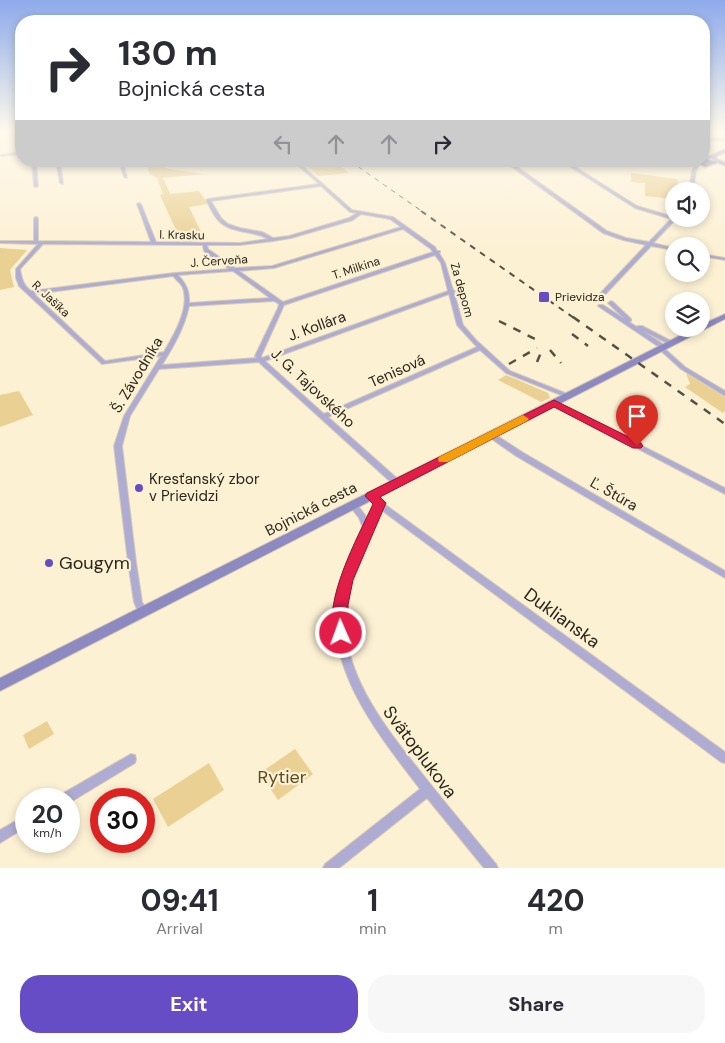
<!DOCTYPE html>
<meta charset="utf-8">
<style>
:root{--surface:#fff;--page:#f7f7f7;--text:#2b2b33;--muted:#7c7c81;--accent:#664dc6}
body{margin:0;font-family:"DM Sans",sans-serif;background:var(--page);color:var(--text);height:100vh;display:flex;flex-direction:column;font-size:19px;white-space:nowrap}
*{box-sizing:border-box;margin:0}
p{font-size:16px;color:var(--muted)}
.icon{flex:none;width:28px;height:28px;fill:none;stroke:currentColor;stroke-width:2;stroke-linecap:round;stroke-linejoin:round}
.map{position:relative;height:868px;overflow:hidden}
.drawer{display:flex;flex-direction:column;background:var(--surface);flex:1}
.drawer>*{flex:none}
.banner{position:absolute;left:15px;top:15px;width:695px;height:152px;border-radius:20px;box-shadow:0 2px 8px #0003;background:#fff;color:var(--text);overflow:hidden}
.tools{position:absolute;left:665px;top:182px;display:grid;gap:10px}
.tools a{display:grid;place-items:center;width:45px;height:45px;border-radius:50%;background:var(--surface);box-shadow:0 2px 8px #0003;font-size:25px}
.speed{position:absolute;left:15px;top:788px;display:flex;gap:10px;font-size:25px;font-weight:700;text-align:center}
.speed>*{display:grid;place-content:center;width:65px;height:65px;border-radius:50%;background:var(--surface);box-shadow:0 2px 8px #0003;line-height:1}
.speed small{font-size:12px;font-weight:400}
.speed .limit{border:8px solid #d22;background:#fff;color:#111}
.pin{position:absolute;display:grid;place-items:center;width:42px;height:42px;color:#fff;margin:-51px -21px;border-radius:50% 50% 50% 0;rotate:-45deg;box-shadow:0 0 5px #0007}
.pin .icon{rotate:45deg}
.me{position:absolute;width:55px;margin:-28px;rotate:358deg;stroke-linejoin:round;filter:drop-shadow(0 0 4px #0008)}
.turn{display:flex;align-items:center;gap:18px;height:105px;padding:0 20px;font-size:22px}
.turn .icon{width:65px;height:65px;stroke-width:2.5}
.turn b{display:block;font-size:35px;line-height:42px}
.lanes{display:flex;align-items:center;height:48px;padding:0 20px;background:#0003;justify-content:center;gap:25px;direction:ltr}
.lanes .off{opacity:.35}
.eta{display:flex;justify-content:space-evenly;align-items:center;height:85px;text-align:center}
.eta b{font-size:30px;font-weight:700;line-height:35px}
.cta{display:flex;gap:10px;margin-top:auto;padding:10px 20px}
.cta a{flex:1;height:58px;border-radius:20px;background:var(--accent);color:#fff;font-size:20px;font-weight:700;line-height:58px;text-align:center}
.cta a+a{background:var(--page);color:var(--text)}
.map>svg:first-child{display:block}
.green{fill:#ead092}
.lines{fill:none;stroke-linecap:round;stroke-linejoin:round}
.street-casing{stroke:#d7ccb3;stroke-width:2}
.secondary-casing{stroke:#d7ccb3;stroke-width:2}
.primary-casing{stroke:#d7ccb3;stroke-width:3}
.street{fill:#aeacd2;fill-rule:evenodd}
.secondary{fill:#8d89c1;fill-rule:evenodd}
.primary{fill:#766fb4;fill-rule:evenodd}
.rail-far2{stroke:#575042;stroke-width:1;stroke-dasharray:5 5;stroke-linecap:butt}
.rail-far1{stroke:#575042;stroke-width:2;stroke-dasharray:6 6;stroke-linecap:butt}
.rail{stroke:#575042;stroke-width:2.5;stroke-dasharray:8 8;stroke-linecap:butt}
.route{fill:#e11d48;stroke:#92132f}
.slow{fill:#f59e0b}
.poi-dot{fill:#664dc6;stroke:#fdf1d4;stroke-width:2}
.labels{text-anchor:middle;stroke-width:4.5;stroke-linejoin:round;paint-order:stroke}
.far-street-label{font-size:12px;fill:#2b261b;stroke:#fdf1d4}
.far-poi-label{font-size:12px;fill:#2b261b;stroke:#fdf1d4;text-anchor:start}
.street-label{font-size:15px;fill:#2b261b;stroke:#fdf1d4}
.poi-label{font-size:15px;fill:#2b261b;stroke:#fdf1d4;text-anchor:start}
.near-poi-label{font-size:18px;fill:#2b261b;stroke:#fdf1d4;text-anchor:start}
.near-street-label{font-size:18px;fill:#2b261b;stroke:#fdf1d4}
.near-park-label{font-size:18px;fill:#5c4c24;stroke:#fdf1d4}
</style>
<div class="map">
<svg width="725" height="868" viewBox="0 0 725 868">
<rect width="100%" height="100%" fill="#fdf1d4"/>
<g class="green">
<path d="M 145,161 L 162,161 L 165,168 L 169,169 L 204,174 L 163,178 L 170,194 L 199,191 L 208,204 L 189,207 L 201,232 L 195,235 L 192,242 L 182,243 L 160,195 L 163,194 L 157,178 L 150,174 Z"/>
<path d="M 298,161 L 335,161 L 349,173 L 318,176 L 309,167 Z"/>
<path d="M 631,173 L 677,179 L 678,191 L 674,191 L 674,199 L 645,196 L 645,183 L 631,182 Z"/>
<path d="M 0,248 L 27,250 L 10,270 L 14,287 L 0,290 Z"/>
<path d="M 686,373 L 725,397 L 725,411 L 723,413 L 685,387 L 690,384 Z"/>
<path d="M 506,375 L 548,393 L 550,398 L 541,402 L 498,380 Z"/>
<path d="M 19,391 L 33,415 L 0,427 L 0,395 Z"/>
<path d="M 47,721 L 54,734 L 29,749 L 23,735 Z"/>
<path d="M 295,749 L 313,774 L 278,800 L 260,773 Z"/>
<path d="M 209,763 L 224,790 L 168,827 L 153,799 Z"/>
</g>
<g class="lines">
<defs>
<g id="street">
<path d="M 0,130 L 11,130 L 0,132 Z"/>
<path d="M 704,138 L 725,139 L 725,141 L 704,140 Z"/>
<path d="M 21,152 L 21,154 L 2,156 L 0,155 Z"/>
<path d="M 32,161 L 36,161 L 38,186 L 36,187 L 34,186 Z"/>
<path d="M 56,161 L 60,161 L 63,184 L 60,183 Z"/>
<path d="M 119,161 L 123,161 L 127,178 L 124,177 Z"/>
<path d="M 182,161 L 187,161 L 190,163 L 218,161 L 189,165 Z"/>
<path d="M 293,161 L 297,161 L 352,210 L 393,217 L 435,247 L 437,251 L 440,251 L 440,252 L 439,253 L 445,263 L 453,290 L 455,291 L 454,292 L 463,325 L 476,340 L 510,371 L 570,395 L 571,396 L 568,398 L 566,397 L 506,373 L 480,350 L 328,417 L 400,481 L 401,483 L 400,485 L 394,485 L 263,366 L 259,362 L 159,369 L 130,416 L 122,446 L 136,562 L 142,602 L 148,613 L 146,616 L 143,617 L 140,616 L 134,602 L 128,562 L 114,446 L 124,416 L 161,356 L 102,364 L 19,286 L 16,278 L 16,269 L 38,244 L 0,243 L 0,241 L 34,241 L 34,218 L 36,217 L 38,218 L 38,241 L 151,242 L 137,204 L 139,203 L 141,204 L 156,242 L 240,243 L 268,239 C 253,230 231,234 219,221 C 213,215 210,207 206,200 L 208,199 L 319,184 ZM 321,186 L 350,212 L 357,213 L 349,218 L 289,236 L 273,238 L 262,232 L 240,228 L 228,224 L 221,218 L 211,201 ZM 361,214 L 390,219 L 401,227 L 272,266 L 235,268 L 208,249 L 207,245 L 240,245 L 273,241 L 291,238 L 353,220 ZM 403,229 L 431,249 L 433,252 L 283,302 L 239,271 L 274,268 ZM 43,244 L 203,245 L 204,251 L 229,269 L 174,273 L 31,291 C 23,285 22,279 20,269 ZM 435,255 L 441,263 L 448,291 L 262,358 L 261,356 L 284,305 ZM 233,271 L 270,298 L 189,303 C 190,291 186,284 178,275 ZM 173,276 C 176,280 181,283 183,288 C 190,308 174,335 164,352 L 105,361 L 34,294 ZM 449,294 L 457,325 L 477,347 L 324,414 L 265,361 ZM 274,301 L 279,304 L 278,308 L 255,356 L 257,358 L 162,365 C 173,347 184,329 189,306 Z"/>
<path d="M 413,161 L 418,161 L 421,164 L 443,161 L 457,161 L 420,166 Z"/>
<path d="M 504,161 L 509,161 L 607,231 L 626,238 L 649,242 L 671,219 L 635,208 L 561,161 L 566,161 L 637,206 L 674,217 L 674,219 L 676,219 L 653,243 L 674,248 L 674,250 L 651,246 L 598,302 L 594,302 L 594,300 L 646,245 L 623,240 L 603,233 Z"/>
<path d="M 697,161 L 700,162 L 696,171 L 693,191 L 689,191 L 692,171 Z"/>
<path d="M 701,254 L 725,258 L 725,260 L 701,256 Z"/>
<path d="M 611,301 L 613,302 L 631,319 L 631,321 L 629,322 L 637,327 L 638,326 L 642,326 L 673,342 L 673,344 L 669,344 L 643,331 L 666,346 L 667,347 L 665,349 L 685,367 L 725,391 L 725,396 L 681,369 L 659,349 L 658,348 L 659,347 L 598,306 L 599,305 L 603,305 L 625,319 L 609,304 L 608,303 Z"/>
<path d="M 554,401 L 725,488 L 725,494 L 552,404 L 551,403 L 552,402 Z"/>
<path d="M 489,433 L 493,433 L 522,452 L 725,571 L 725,578 L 516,456 L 489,437 L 488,435 Z"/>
<path d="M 371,493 L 374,494 L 387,506 L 725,752 L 725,763 L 721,762 L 380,509 L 371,528 L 372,530 L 369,533 C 358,555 347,579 345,604 C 339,671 384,726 424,776 C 447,805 472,835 496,864 L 498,868 L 484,868 L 427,798 L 339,868 L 323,868 L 325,864 L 420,789 C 378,734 322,666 338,592 C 342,569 353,549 363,528 L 359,518 L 349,505 L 350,503 L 356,503 L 368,519 L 375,504 L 367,496 L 368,494 Z"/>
<path d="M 131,754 L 135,755 L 136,759 L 135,763 L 69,803 L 69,799 L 58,799 L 60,795 Z"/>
<path d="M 26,815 L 26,827 L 0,843 L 0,830 Z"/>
</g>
<g id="secondary">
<path d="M 725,149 L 725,153 L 717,156 L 717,159 L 725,162 L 725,166 L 713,161 L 712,158 C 709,160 706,162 703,161 L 704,158 Z"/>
<path d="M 725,314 L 725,319 L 0,691 L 0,678 L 693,329 L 701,329 L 701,325 Z"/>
</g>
<path id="primary" d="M 704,158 L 716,162 L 717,163 L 705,167 L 694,161 L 704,161 Z"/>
</defs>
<use href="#street" class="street-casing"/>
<use href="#secondary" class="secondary-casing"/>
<use href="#primary" class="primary-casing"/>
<use href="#street" class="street"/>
<use href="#secondary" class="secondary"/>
<use href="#primary" class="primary"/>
<path class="rail-far2" d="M 350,161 L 423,212"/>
<path class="rail-far1" d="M 421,211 L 574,318"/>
<g class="rail">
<path d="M 573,317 L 725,424"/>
<path d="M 499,321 L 535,339"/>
<path d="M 572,334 L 588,346"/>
<path d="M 550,350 L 561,363"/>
<path d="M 537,362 L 542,350"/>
<path d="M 509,364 L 537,348"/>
</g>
</g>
<linearGradient id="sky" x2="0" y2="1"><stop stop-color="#8daaeb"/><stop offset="0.52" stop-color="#fef9ec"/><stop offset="1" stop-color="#fef9ec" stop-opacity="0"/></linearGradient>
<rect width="725" height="252" fill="url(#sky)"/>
<path class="route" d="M 554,400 L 641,443 L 643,446 L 641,448 L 633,448 L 554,407 L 380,497 L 386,503 L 353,580 L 348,605 L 349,633 L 347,637 L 341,639 L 336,637 C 320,605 359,535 373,504 L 365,496 L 367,493 Z"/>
<path class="slow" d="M 523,415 L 529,419 L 527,421 L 448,462 L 439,462 L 438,459 L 439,457 Z"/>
<g class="poi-dot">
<rect x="538" y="291" width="12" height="12" rx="2.5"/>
<circle cx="139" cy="488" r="5"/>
<circle cx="49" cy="563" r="5"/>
</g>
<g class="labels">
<g class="far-street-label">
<text transform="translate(182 235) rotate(1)" y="4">I. Krasku</text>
<text transform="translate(219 261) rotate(-4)" y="4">J. Červeňa</text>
<text transform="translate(356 268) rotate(-18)" y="4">T. Milkina</text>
<text transform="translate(462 290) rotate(74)" y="4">Za depom</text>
<text transform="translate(51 299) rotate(43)" y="4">R. Jašíka</text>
</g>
<g class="far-poi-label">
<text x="555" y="301">Prievidza</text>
</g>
<g class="street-label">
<text transform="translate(317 326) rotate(-20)" y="5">J. Kollára</text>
<text transform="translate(397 371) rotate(-24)" y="5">Tenisová</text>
<text transform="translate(137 375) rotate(-59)" y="5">Š. Závodníka</text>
<text transform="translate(313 388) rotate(43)" y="5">J. G. Tajovského</text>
<text transform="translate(614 494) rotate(30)" y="5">Ľ. Štúra</text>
<text transform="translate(311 509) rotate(-27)" y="5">Bojnická cesta</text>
</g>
<g class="poi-label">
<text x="149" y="484">Kresťanský zbor<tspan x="149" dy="17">v Prievidzi</tspan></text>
</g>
<g class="near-poi-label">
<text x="59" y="569">Gougym</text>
</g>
<g class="near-street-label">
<text transform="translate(562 618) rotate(36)" y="6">Duklianska</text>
<text transform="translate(420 752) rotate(53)" y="6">Svätoplukova</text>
</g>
<g class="near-park-label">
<text x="282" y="783">Rytier</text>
</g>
</g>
</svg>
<div class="tools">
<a><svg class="icon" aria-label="sound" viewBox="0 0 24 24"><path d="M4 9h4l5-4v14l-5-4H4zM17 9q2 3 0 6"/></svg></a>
<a><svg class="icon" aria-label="search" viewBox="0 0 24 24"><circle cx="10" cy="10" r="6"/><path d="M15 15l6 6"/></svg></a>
<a><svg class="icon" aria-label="layers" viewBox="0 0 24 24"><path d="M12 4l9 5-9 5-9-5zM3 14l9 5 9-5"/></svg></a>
</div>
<div class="speed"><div>20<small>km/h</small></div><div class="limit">30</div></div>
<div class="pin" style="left:637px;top:446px;background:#d93025"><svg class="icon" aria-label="arrive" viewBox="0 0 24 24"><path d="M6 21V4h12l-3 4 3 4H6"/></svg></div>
<svg class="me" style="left:341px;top:633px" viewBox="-20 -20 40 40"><circle r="17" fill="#e11d48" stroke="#fff" stroke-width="3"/><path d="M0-11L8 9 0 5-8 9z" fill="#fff"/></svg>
<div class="banner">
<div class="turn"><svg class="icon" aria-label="right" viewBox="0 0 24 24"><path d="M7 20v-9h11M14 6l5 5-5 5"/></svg><div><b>130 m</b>Bojnická cesta</div></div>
<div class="lanes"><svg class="icon off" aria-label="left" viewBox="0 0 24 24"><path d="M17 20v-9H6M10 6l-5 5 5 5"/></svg><svg class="icon off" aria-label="ahead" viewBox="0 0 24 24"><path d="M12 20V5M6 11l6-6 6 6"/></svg><svg class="icon off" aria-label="ahead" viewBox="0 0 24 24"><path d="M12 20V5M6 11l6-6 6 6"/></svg><svg class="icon" aria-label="right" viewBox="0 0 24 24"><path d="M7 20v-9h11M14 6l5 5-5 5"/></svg></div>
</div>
</div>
<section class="drawer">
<div class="eta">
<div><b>09:41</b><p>Arrival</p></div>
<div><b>1</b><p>min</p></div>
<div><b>420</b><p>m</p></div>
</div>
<div class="cta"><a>Exit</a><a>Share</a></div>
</section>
